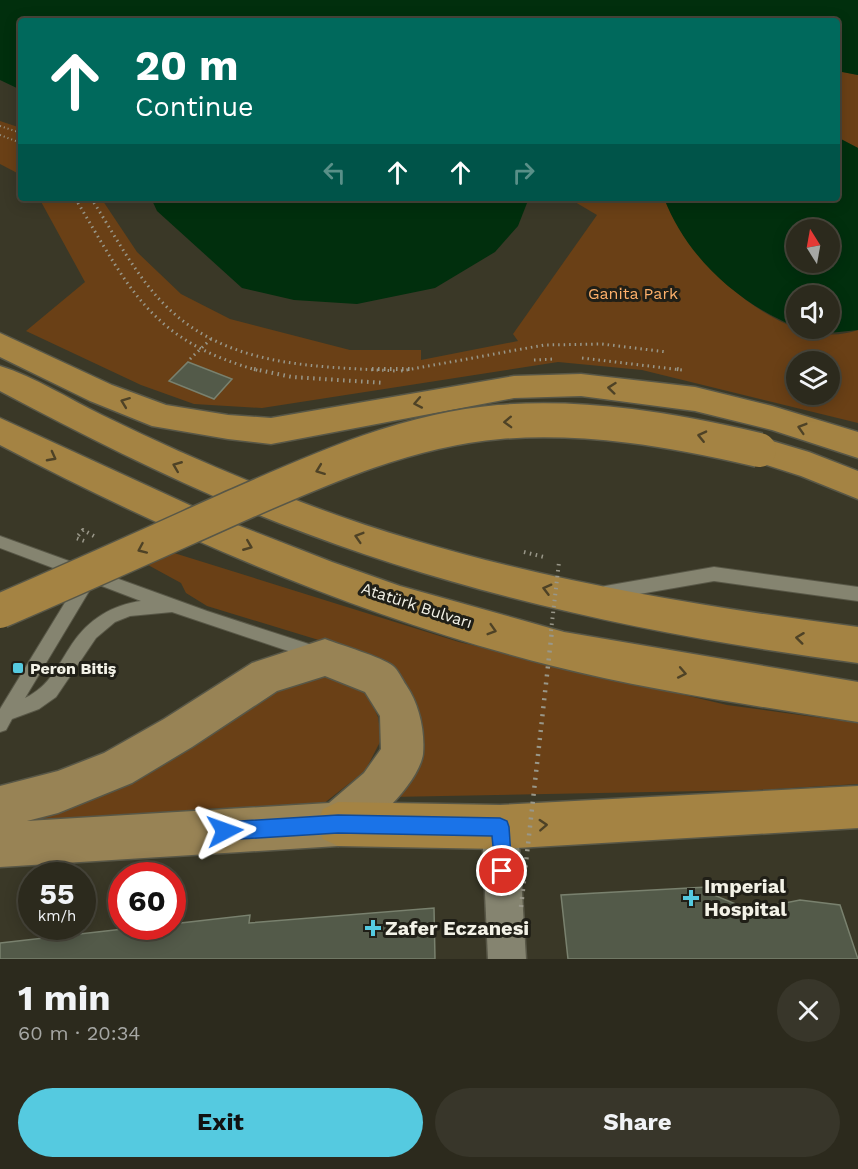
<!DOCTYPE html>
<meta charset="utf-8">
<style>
:root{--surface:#2c2a1d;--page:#38362a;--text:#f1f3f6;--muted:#a6a7a4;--line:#48463b;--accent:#55cae0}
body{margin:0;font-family:"Work Sans",sans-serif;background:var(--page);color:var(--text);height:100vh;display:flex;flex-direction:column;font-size:22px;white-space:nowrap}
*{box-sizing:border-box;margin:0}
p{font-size:20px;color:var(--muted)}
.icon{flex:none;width:33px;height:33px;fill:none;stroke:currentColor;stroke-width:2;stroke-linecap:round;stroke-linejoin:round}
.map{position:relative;height:959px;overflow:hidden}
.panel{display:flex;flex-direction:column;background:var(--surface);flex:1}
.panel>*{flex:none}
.guide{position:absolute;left:18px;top:18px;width:822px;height:183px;border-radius:6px;box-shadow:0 3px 15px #0003,0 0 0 2px var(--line);background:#00695c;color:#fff;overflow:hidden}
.needle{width:39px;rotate:349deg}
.fabs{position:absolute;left:786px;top:219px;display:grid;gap:12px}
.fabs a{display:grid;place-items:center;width:54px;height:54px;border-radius:50%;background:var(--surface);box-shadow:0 3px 15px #0003,0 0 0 2px var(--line);font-size:30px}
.speed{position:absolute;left:18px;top:862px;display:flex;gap:12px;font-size:30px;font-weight:700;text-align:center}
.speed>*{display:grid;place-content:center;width:78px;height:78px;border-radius:50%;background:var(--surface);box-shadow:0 3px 15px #0003,0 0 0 2px var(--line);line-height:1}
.speed small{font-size:15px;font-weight:400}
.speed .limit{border:9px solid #d22;background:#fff;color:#111}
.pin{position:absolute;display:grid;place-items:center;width:51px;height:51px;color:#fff;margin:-26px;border:3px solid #fff;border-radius:50%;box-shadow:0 2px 6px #0007}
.me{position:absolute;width:66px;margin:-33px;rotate:86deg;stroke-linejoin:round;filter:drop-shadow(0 0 4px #0008)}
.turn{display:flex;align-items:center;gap:21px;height:126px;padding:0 18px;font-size:27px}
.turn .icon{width:78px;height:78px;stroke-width:2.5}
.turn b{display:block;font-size:42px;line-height:51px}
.lanes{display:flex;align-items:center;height:57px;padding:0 18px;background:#0003;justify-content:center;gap:30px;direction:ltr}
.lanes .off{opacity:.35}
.round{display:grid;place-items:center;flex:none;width:63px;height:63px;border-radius:32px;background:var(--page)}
.overview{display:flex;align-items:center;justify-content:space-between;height:102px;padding:0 18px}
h1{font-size:36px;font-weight:700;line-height:45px}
.button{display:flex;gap:12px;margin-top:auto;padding:12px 18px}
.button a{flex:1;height:69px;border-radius:36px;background:var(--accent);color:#111;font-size:24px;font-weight:700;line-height:69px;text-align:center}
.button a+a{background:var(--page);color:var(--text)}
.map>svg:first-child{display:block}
.green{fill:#6a4016;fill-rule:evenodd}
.water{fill:#012f0d;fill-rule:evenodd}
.building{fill:#535a49;stroke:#79816e;stroke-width:1.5}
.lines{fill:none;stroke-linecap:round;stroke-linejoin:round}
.lane-casing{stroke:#585747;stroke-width:2}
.street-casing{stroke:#585747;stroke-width:3}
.primary-casing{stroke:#585747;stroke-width:3}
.highway-casing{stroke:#585747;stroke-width:3}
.path-far2{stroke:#999789;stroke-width:2;stroke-dasharray:1 3;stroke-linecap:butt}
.path-far1{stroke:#999789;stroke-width:3;stroke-dasharray:1.5 4;stroke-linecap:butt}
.path{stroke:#999789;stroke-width:4;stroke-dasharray:1.5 4.5;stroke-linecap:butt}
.lane{fill:#858470;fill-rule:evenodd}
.street{fill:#858470;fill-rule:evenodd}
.primary{fill:#988355;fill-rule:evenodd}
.highway{fill:#a48343;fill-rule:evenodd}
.highway-bridge-casing{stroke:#585747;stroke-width:37;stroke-linecap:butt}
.path-bridge-far1{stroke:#999789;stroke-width:4;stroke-dasharray:1.5 4.5;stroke-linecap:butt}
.path-bridge{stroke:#999789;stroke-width:4.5;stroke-dasharray:2 6;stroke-linecap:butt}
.highway-bridge{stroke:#a48343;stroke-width:34}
.oneway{stroke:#4e4226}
.route{fill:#1a73e8;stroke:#114b97;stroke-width:1.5}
.poi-dot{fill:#55cae0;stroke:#201f17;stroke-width:2}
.labels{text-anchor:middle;stroke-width:6;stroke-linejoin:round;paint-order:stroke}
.park-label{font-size:16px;fill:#feb06a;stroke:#201f17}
.street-label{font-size:16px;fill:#f3f2e7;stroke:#201f17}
.poi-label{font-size:16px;font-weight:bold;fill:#f3f2e7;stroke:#201f17;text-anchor:start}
.near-poi-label{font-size:20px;font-weight:bold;fill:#f3f2e7;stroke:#201f17;text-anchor:start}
</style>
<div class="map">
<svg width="858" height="959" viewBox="0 0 858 959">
<rect width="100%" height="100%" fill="#3a3827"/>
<g class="green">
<path d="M 837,71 L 858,75 L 858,148 L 837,137 Z"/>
<path d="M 0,121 L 21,128 L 21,175 L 0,164 Z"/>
<path d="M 39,198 L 101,198 L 137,252 L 181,294 L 230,319 L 350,350 L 421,350 L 421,360 L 518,341 L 513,334 L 597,215 L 575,202 L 559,198 L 664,198 C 688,261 785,356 858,330 L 858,423 L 642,370 L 558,362 L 262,408 L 194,404 L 141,385 L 26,331 L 85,282 ZM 796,362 L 830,362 L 830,394 L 796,394 Z"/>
<path d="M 174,553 L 459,642 L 727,705 L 858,723 L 858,784 L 756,790 L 390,797 L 413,746 L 335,645 L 207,606 L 186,593 L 181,583 L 148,565 Z"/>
<path d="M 315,672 L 366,690 L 378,717 L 381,740 L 365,771 L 318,808 L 0,831 L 277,689 Z"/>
</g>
<g class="water">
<path d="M 0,0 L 858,0 L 858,75 L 837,71 L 837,21 L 21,21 L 21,90 L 0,80 Z"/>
<path d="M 837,137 L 858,148 L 858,330 L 829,333 L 803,329 L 830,328 L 830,296 L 796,296 L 796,327 C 738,303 687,258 664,198 L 837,198 ZM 796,230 L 830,230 L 830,262 L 796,262 Z"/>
<path d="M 151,198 L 529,198 L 518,226 L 495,252 L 435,288 L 357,304 L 294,300 L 242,288 L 157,211 Z"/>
</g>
<g class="building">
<path d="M 188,362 L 232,379 L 214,399 L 169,381 Z"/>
<path d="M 707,887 L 709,893 L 750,910 L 800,900 L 840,905 L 858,959 L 568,959 L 561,895 Z"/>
<path d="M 434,908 L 435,959 L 0,959 L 0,943 L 141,927 L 172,927 L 172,924 L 250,915 L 249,923 Z"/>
</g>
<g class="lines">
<defs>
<g id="lane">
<path d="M 0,536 L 207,611 L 315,646 L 321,648 L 323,653 L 321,658 L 315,660 L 172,612 L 130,616 L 115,622 L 96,638 L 56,697 L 39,709 L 12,719 L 6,730 L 0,732 L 0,709 L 80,578 L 0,548 ZM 94,583 L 141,601 C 112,605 89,619 72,644 C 58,665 50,686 25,698 Z"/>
<path d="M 714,567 L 858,587 L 858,601 L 714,581 L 605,600 L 600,598 L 598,593 L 600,588 L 605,586 Z"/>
</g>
<path id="street" d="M 500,809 L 513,814 L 518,827 L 526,959 L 488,959 L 482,827 L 487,814 Z"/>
<path id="primary" d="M 325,639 C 340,645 382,657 393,666 C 398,670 402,679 406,685 C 419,704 425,730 423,754 C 419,784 365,835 338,846 L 0,867 L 0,786 L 58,771 L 104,753 L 164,719 L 252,663 ZM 325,676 L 365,692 L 380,716 L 381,749 L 364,773 L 329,803 L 27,821 L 58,813 L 132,783 L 192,747 L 277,691 Z"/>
<g id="highway">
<path d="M 0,333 L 112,385 L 166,405 L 228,415 L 271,418 L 514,376 L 581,374 L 695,387 L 772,406 L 858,432 L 858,458 L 772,430 L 695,411 L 581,396 L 514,398 L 271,444 L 228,439 L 152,426 L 90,401 L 0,357 Z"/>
<path d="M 0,366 C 35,377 69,399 102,415 C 167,447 234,476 301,502 C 479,570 670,603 858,627 L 858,663 C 661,637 465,596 279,523 C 183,486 91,439 0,391 Z"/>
<path d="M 0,418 L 209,514 L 332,562 L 400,586 L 564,632 L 858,682 L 858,722 C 757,706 653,691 553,666 C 360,617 176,537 0,445 Z"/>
<path d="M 759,437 L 809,452 L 858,471 L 858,499 L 801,476 L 748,459 L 743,450 L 748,441 Z"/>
<path d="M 858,786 L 858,828 L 500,849 L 338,846 L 323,839 L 316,824 L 323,809 L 338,802 L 500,805 Z"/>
</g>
</defs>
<use href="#lane" class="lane-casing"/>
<use href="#street" class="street-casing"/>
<use href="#primary" class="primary-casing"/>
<use href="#highway" class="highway-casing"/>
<g class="path-far2">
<path d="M 0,126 L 21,133"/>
<path d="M 0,135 L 21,143"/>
</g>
<g class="path-far1">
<path d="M 75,198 C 130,289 150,341 260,371"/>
<path d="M 91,198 C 113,232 133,271 161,301 C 224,368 312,366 396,371"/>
<path d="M 582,358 L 682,370"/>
<path d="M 190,359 L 212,338"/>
<path d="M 534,360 L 554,359"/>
<path d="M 401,371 L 544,345 L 602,344 L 667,352"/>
</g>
<g class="path">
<path d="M 254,369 L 292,377 L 385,383"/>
<path d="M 372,369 L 410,369"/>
<path d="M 677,369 L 682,370"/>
<path d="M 84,541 L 76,538 L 83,530 L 94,536"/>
<path d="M 524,552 L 544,557"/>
</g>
<use href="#lane" class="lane"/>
<use href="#street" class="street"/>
<use href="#primary" class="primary"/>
<use href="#highway" class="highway"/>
<defs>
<path id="highway-bridge" d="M 0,611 C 79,577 158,541 236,506 C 320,469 406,430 499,422 C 587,415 674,430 759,450"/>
</defs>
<use href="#highway-bridge" class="highway-bridge-casing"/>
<path class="path-bridge-far1" d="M 551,631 L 559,562"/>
<path class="path-bridge" d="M 521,907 L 552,630"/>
<use href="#highway-bridge" class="highway-bridge"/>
</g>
<defs><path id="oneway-chevron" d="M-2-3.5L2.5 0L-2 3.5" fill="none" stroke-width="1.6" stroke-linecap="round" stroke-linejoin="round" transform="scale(1.5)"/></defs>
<g class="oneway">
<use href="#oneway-chevron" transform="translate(612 388) rotate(-174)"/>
<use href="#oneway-chevron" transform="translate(125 402) rotate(-159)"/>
<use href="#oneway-chevron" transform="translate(418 403) rotate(169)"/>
<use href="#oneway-chevron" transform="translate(508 422) rotate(178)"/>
<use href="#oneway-chevron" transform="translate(802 428) rotate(-163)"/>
<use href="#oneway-chevron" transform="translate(702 436) rotate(-167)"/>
<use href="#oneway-chevron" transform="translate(52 457) rotate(28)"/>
<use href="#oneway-chevron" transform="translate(177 466) rotate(-158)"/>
<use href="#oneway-chevron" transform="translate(320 470) rotate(159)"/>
<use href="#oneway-chevron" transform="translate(359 537) rotate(-163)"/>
<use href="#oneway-chevron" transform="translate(248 546) rotate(22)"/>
<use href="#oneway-chevron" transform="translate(142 549) rotate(156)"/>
<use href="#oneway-chevron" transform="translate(547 589) rotate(-165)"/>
<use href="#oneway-chevron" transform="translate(492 630) rotate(17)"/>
<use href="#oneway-chevron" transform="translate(800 638) rotate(-173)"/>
<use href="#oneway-chevron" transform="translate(682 673) rotate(11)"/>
<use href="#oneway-chevron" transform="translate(543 825) rotate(-3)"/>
</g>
<path class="route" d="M 338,815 L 500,818 L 507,821 L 509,827 L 512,871 L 509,878 L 502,880 L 496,878 L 492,836 L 338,833 L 225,840 L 219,837 L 216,831 L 219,824 L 225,822 Z"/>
<g class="poi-dot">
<rect x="12" y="662" width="12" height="12" rx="3"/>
<path d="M688 889h6v6h6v6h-6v6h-6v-6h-6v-6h6z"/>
<path d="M370 919h6v6h6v6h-6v6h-6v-6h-6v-6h6z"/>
</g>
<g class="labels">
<g class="park-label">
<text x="633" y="299">Ganita Park</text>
</g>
<g class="street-label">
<text transform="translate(417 605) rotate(18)" y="6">Atatürk Bulvarı</text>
</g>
<g class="poi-label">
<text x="30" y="674">Peron Bitiş</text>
</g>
<g class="near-poi-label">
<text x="704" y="893">Imperial<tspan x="704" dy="23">Hospital</tspan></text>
<text x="385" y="935">Zafer Eczanesi</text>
</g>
</g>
</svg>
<div class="fabs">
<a><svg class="needle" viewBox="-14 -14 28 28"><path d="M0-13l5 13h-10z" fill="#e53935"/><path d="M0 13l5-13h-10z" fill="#a6a7a4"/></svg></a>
<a><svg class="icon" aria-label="sound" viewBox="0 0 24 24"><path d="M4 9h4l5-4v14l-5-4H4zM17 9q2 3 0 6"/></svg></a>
<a><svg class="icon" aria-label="layers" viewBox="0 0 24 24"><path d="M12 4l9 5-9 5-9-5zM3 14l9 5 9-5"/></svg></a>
</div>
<div class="speed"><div>55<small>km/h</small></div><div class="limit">60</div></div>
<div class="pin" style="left:502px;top:871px;background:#d93025"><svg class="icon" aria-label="arrive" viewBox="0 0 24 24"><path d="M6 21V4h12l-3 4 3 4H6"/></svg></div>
<svg class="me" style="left:225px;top:831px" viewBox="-20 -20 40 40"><path d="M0-17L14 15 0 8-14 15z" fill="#1a73e8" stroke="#fff" stroke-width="4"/></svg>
<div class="guide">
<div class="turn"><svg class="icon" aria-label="ahead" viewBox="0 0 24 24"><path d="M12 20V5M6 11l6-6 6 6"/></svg><div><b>20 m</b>Continue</div></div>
<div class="lanes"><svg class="icon off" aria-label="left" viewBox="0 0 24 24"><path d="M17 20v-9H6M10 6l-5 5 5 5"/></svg><svg class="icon" aria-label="ahead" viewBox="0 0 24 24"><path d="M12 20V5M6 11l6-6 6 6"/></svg><svg class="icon" aria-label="ahead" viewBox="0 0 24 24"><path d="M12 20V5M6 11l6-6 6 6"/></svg><svg class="icon off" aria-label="right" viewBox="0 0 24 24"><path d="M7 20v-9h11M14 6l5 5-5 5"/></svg></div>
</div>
</div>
<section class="panel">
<div class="overview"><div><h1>1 min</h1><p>60 m · 20:34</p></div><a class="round"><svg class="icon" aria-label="close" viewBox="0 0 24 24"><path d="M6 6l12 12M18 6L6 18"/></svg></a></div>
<div class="button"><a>Exit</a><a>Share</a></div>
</section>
